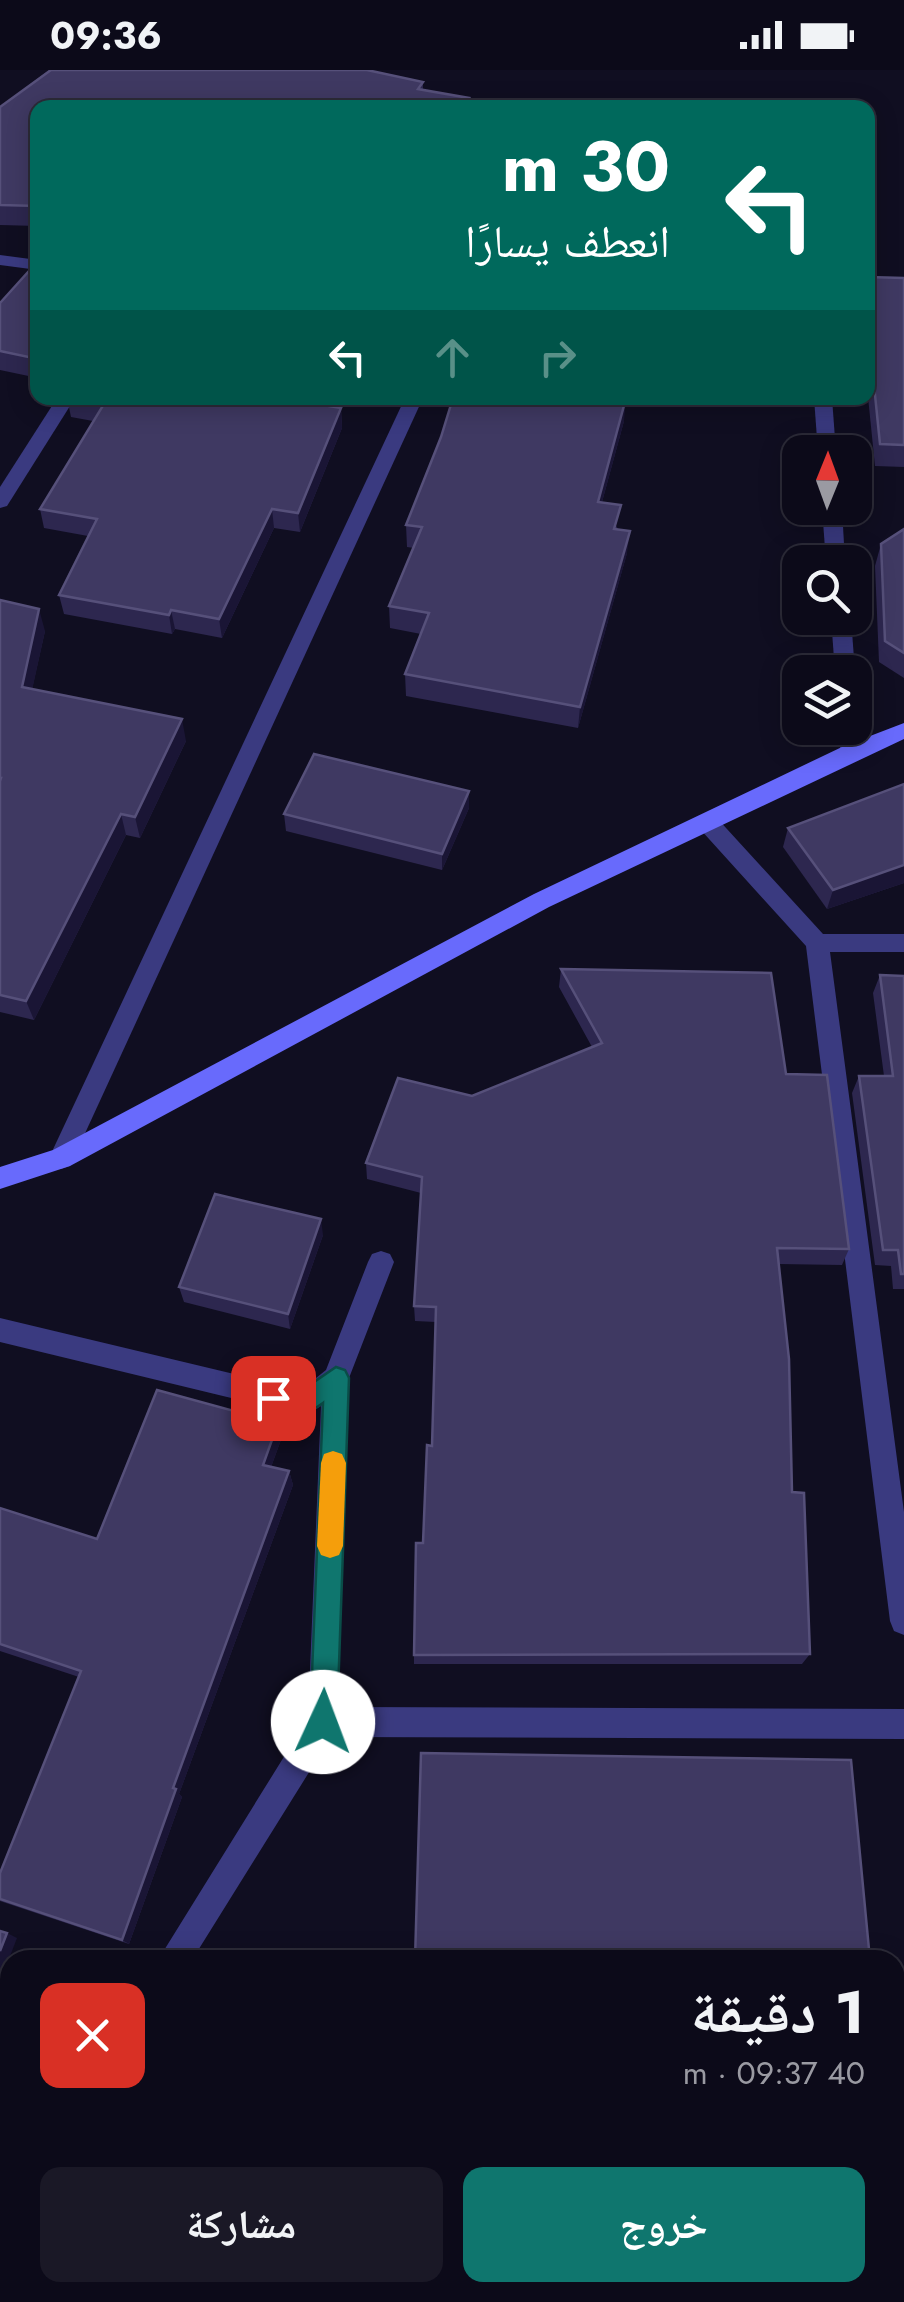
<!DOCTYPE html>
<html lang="ar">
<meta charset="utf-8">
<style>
:root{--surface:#0c0a19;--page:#1a1826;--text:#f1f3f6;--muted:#9a9aa2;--line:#2c2b38;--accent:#0f766e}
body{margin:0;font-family:Jost,"Noto Naskh Arabic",sans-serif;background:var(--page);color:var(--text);direction:rtl;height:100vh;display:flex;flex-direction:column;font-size:38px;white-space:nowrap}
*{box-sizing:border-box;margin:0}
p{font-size:32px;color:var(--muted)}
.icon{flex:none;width:55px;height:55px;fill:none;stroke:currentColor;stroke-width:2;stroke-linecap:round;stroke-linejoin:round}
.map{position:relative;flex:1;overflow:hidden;direction:ltr}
.sheet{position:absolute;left:0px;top:1880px;width:905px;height:352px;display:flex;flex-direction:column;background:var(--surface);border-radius:30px 30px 0 0;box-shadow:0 5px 25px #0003,0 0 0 2px var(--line);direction:rtl}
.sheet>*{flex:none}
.top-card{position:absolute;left:30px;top:30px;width:845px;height:305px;border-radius:20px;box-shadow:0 5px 25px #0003,0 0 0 2px var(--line);direction:rtl;background:#00695c;color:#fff;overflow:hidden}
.needle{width:65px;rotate:1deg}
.tools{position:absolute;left:782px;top:365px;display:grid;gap:20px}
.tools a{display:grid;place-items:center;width:90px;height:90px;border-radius:20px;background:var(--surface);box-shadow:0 5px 25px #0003,0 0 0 2px var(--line);font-size:50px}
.pin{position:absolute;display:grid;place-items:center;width:85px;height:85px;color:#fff;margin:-42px;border-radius:20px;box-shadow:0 5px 15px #0006}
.me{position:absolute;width:110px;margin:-55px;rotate:2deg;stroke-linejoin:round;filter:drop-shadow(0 0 8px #0008)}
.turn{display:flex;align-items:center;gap:35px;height:210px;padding:0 40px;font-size:45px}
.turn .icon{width:130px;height:130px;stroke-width:2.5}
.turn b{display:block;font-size:70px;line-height:85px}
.lanes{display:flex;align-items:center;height:95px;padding:0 40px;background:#0003;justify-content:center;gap:50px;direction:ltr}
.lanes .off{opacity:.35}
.round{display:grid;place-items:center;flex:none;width:105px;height:105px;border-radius:20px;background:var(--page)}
.headline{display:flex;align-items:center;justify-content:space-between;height:170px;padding:0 40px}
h1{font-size:60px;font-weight:700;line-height:75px}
.cta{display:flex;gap:20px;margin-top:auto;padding:20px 40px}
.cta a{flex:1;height:115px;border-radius:20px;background:var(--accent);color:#fff;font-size:40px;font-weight:700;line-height:115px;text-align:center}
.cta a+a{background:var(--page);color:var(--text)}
.status{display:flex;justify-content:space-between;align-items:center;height:70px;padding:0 50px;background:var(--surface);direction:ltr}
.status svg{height:28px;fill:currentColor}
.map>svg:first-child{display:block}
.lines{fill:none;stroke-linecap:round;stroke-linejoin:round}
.street{fill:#3a3a80;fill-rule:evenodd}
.secondary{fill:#686afc;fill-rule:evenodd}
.wall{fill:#2d274f}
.shaded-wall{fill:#1a1535}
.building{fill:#3f3962;stroke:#56507a;stroke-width:2.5}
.route{fill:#0f766e;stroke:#0a4d48;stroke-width:2.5}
.slow{fill:#f59e0b}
</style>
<div class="status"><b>09:36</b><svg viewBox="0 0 49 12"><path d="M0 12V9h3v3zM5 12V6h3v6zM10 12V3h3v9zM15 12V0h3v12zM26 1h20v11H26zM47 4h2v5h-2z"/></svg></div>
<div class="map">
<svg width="904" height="2232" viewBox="0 0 904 2232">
<rect width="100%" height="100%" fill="#100e21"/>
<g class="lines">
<g class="street">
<path d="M 0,185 L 38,190 L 38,200 L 0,195 Z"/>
<path d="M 57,328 L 75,328 L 7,436 L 0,438 L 0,417 Z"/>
<path d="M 405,328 L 423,328 L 70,1096 L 61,1099 L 52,1096 L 49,1088 Z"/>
<path d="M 814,328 L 832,328 L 836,382 L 818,382 Z"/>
<path d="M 822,438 L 842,438 L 845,492 L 826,492 Z"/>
<path d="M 831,548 L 851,548 L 855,602 L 835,602 Z"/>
<path d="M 855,652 L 862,678 L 851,686 L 840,678 L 838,658 L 855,658 Z"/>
<path d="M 708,745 L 716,747 L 823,864 L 904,864 L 904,882 L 830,882 L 904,1442 L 904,1565 L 894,1561 L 890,1551 L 806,876 L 700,759 L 697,753 Z"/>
<path d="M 381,1181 L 390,1184 L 394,1192 L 349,1308 L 338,1637 L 904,1639 L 904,1669 L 331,1667 L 192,1890 L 158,1890 L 308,1648 L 321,1336 L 305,1346 L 0,1272 L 0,1248 L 301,1320 L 326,1300 L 368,1192 L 372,1184 Z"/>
<path d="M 41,2222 L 75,2222 L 76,2232 L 42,2232 Z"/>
</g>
<path class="secondary" d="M 904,653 L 904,669 L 549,837 L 70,1096 L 0,1119 L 0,1097 L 53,1080 L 534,824 L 844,676 Z"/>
</g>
<g class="wall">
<path d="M 49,0 L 367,0 L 423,12 L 423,20 L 38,38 L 38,156 L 0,155 L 0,37 Z"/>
<path d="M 38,191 L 38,308 L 0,300 L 0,233 Z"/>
<path d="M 868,207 L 904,208 L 904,397 L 875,396 L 868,327 Z"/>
<path d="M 67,328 L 317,328 L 314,333 L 341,338 L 342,358 L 300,462 L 274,458 L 222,568 L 175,559 L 172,564 L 64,544 L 59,525 L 88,466 L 44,458 L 40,439 L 93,351 L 71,347 Z"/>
<path d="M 624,351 L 602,432 L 618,459 L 627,483 L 578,658 L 406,626 L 405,604 L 421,564 L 390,558 L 389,536 L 414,478 L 407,477 L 406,455 Z"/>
<path d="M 904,459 L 904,608 L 879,592 L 875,496 L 881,474 Z"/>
<path d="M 0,530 L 45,561 L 32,619 L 186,671 L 140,768 L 126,765 L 34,950 L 0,942 Z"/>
<path d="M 904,714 L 904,813 L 827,839 L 783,777 L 788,758 Z"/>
<path d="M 469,738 L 442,800 L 286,761 L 284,744 Z"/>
<path d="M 561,899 L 786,1004 L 849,1179 L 842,1195 L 778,1194 L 792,1422 L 810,1584 L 802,1594 L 414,1594 L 414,1585 L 432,1376 L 436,1252 L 415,1251 L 414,1236 L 421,1123 L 367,1109 L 366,1093 L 472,1026 L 592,977 L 559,917 Z"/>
<path d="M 880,905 L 904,906 L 904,1219 L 893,1219 L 891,1196 L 875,1195 L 852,1023 L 859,1006 L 884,1006 L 873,923 Z"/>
<path d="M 323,1165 L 290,1259 L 184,1232 L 179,1217 Z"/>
<path d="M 282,1367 L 271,1397 L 289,1401 L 293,1415 L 179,1724 L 182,1727 L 129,1874 L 0,1831 L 0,1803 L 79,1607 L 0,1581 L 0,1438 L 97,1469 Z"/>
</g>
<g class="shaded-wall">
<path d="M 306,328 L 317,328 L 306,351 L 305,332 Z"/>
<path d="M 626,328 L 624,351 L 596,454 L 598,432 Z"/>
<path d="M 341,338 L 342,358 L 300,462 L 298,443 Z"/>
<path d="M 272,439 L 274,458 L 222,568 L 219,549 Z"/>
<path d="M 630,461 L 627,483 L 578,658 L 580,637 Z"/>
<path d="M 39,539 L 45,561 L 28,639 L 22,617 Z"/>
<path d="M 171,540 L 175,559 L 172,564 L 169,545 Z"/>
<path d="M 182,649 L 186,671 L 140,768 L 135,747 Z"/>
<path d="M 469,721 L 469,738 L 442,800 L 442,784 Z"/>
<path d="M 121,744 L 126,765 L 34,950 L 26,931 Z"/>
<path d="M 904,795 L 904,813 L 827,839 L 833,820 Z"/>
<path d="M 321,1149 L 323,1165 L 290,1259 L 288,1244 Z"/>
<path d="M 278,1353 L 282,1367 L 267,1408 L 263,1395 Z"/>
<path d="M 289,1401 L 293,1415 L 179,1724 L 182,1727 L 129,1874 L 122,1870 L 173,1718 Z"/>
<path d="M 7,1863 L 17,1868 L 0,1912 L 0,1881 Z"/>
</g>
<g class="building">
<path d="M 51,0 L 367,0 L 423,12 L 418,19 L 469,28 L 463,37 L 468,38 L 38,38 L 38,136 L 0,135 L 0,37 Z"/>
<path d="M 38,191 L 38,289 L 0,281 L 0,233 Z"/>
<path d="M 868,207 L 904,208 L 904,375 L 880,374 L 868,256 Z"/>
<path d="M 70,328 L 306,328 L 305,332 L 341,338 L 298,443 L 272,439 L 219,549 L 171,540 L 169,545 L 59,525 L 97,449 L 40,439 L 104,334 Z"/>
<path d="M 453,328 L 626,328 L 598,432 L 621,435 L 614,459 L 630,461 L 580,637 L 405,604 L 429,543 L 389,536 L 422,457 L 406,455 L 441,367 Z"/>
<path d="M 904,459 L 904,583 L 885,571 L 881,474 Z"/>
<path d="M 0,530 L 39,539 L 22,617 L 182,649 L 135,747 L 121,744 L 26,931 L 0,925 L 0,711 L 1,708 L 0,708 Z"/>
<path d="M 314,684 L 469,721 L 442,784 L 284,744 Z"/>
<path d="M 904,714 L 904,795 L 833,820 L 788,758 Z"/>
<path d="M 561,899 L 771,903 L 786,1004 L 827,1005 L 849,1179 L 777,1178 L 789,1289 L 792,1422 L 804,1423 L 810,1584 L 414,1585 L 416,1473 L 423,1473 L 427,1375 L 432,1376 L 436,1237 L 414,1236 L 422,1107 L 366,1093 L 398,1008 L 472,1026 L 602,973 Z"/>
<path d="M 880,905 L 904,906 L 904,1204 L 901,1204 L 898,1180 L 883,1180 L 859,1006 L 893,1006 Z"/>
<path d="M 215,1124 L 321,1149 L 288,1244 L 179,1217 Z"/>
<path d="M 157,1320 L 278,1353 L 263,1395 L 289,1401 L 173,1718 L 176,1719 L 122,1870 L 0,1829 L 0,1803 L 81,1601 L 0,1574 L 0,1438 L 97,1469 Z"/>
<path d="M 421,1683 L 851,1690 L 870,1890 L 415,1890 Z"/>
<path d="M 0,1861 L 7,1863 L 0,1881 Z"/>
<path d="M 895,2145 L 900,2193 L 895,2193 Z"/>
</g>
<path class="route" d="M 336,1297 L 345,1300 L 349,1308 L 337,1652 L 333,1662 L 323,1666 L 314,1662 L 310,1652 L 323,1333 C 306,1347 285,1344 265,1336 L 261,1328 L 265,1320 L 273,1317 L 301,1321 Z"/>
<path class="slow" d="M 333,1381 L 342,1384 L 346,1393 L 343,1476 L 339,1485 L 330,1488 L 321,1485 L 317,1476 L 321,1393 L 324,1384 Z"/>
</svg>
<div class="tools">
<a><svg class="needle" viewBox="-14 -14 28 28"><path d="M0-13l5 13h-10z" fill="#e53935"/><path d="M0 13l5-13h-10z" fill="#9a9aa2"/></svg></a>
<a><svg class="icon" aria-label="search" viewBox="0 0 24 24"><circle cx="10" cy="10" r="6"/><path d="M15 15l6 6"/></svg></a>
<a><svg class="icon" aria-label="layers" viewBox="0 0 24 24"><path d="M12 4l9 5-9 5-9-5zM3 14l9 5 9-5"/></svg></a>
</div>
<div class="pin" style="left:273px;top:1328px;background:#d93025"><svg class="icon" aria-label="arrive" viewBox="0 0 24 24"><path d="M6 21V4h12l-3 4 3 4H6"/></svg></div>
<svg class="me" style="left:323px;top:1652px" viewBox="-20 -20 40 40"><circle r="19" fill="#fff"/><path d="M0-13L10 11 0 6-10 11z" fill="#0f766e"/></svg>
<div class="top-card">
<div class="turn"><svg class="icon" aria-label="left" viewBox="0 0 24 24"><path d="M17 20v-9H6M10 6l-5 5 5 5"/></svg><div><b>30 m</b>انعطف يسارًا</div></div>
<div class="lanes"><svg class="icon" aria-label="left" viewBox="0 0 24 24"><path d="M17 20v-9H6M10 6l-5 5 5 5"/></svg><svg class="icon off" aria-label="ahead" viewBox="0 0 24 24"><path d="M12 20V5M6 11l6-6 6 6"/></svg><svg class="icon off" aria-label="right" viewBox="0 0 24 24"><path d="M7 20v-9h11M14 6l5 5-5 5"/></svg></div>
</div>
<section class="sheet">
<div class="headline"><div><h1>1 دقيقة</h1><p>40 m · 09:37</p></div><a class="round" style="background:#d93025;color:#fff"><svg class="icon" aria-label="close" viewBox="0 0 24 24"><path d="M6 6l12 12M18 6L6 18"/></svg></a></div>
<div class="cta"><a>خروج</a><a>مشاركة</a></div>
</section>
</div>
